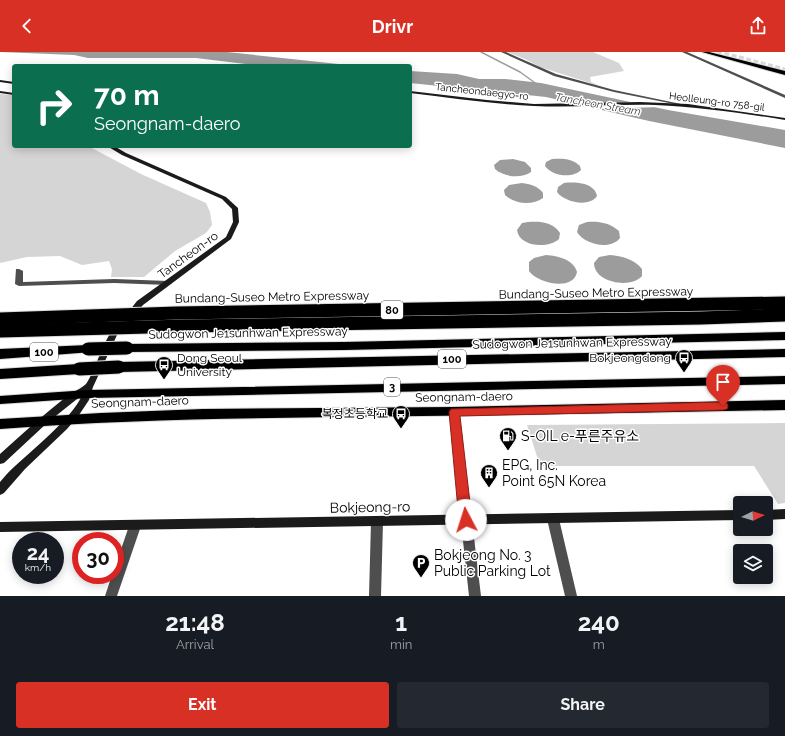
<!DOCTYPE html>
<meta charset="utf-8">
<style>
:root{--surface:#171b24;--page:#242831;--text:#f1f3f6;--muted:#9ea1a6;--accent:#d93025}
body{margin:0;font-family:Raleway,"Noto Sans KR",sans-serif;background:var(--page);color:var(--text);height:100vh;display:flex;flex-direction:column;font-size:15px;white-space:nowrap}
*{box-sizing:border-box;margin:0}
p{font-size:13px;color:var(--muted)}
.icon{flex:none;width:22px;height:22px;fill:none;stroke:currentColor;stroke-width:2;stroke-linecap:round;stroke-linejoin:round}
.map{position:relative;height:544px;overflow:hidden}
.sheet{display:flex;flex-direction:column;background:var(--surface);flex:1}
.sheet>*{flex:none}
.top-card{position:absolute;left:12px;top:12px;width:400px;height:84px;border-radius:4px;box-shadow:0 2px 10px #0003;background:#0b6e4f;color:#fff;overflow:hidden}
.needle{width:26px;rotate:85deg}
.fabs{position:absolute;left:733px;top:444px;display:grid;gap:8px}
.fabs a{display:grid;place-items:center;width:40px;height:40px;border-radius:4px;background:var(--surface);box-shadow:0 2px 10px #0003;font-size:20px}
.speed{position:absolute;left:12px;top:480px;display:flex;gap:8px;font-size:20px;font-weight:700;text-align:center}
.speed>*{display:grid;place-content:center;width:52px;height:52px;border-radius:50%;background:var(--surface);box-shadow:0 2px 10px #0003;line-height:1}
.speed small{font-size:10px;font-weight:400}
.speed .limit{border:6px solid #d22;background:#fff;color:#111}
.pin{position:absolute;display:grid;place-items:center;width:34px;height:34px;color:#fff;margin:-41px -17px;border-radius:50% 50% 50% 0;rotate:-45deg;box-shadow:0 0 4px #0007}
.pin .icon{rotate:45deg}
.me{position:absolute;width:44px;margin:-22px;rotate:355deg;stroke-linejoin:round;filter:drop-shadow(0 0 3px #0008)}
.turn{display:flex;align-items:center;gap:14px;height:84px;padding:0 16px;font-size:18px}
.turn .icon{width:52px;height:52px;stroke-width:2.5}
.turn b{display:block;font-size:28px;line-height:34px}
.eta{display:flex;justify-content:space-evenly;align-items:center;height:68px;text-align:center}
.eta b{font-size:24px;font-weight:700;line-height:28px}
.action{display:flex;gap:8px;margin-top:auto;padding:8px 16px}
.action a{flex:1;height:46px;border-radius:4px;background:var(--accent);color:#fff;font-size:16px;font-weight:700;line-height:46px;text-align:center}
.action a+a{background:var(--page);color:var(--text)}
header{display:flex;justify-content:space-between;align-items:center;height:52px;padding:0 16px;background:var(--accent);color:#fff;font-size:18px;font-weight:700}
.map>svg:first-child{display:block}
.green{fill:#d5d5d5}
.water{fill:#9c9c9c}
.pier{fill:#fff}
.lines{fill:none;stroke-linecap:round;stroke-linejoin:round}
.stream{stroke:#9c9c9c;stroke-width:1.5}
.primary-tunnel{stroke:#d9d9d9;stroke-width:5;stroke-dasharray:5 2.5;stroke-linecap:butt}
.primary-casing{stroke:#dbdbdb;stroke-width:2}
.highway-casing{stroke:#dbdbdb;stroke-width:2}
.street{fill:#4e4e4e;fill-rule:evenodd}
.secondary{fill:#1b1b1b;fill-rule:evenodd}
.primary{fill:#000;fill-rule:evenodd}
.highway{fill:#000;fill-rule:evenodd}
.highway-bridge-casing{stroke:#dbdbdb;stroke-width:15;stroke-linecap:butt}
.highway-bridge{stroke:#000;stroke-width:13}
.route{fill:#d93025;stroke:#8d1f18}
.labels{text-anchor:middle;stroke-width:3;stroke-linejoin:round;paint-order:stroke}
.far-street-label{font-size:10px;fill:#000;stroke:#fff}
.far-water-label{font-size:11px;font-style:italic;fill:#3d3d3d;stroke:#fff}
.shield{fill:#fff;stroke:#4c4c4c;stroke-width:1}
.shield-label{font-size:11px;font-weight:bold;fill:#000}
.street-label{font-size:12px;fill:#000;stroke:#fff}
.poi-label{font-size:12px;fill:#000;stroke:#fff;text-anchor:end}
.near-poi-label{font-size:14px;fill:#000;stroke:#fff;text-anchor:start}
.near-street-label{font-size:14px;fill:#000;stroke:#fff}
</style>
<header><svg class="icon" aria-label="back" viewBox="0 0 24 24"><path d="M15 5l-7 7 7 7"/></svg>Drivr<svg class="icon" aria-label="share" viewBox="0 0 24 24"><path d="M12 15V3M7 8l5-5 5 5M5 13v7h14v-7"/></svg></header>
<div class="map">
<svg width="785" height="544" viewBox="0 0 785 544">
<rect width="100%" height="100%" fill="#fff"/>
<g class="green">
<path d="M 507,0 L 593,0 L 619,11 L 624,19 L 590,25 L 591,30 L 603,35 L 540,15 L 525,7 Z"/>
<path d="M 0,42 L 14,43 L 14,94 L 88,94 L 141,122 L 206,151 L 210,160 L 212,173 L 206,181 L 175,199 L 144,225 L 111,225 L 112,217 L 109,209 L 82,213 L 60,204 L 27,205 L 0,211 Z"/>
<path d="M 785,371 L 785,451 L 778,452 L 754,414 L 540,414 L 527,373 Z"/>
</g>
<g class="water">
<path d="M 0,0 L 227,0 L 357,14 L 263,14 L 196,6 L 88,6 L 74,3 Z"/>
<path d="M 410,19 L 457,22 L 479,27 L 505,27 L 541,31 L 668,58 L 785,78 L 785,96 L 649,69 L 546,45 L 410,31 Z"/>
<path d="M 513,107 L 525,110 L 531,116 L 531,120 C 521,127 504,125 495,117 L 494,113 L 500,108 Z"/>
<path d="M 552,107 C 563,106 573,107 580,114 L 581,118 C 572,127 552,124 545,114 L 546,110 Z"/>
<path d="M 522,131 C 530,132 538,134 543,141 L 543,146 C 532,154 514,152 505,143 L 504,138 L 509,133 Z"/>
<path d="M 564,131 C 574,130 594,130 597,144 C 589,156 564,150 557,140 L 558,135 Z"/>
<path d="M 528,170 C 540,169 553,170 560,181 L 559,187 C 548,197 519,195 517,178 L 522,171 Z"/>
<path d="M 587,170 C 599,169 610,171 619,179 L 620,186 C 610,199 584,192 577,180 L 579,173 Z"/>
<path d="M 546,203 C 558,204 573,207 577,220 C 573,240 537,231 529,219 L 529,210 L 534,206 Z"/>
<path d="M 610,203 C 622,204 634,207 642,217 L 642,224 C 631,237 594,231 594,211 L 599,205 Z"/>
</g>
<path class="pier" d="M 637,50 L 661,55 L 590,57 L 567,52 Z"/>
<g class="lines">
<path class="stream" d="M 481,0 L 520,20 L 538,33"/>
<path class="primary-tunnel" d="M 717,0 L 785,18"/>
<defs>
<g id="primary">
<path d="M 702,0 L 709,0 L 785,19 L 785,23 Z"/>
<path d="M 785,324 L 785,332 L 88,346 L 0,352 L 0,344 L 88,338 Z"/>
<path d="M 785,348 L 785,358 C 664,360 543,363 422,364 C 281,366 141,366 0,377 L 0,367 L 101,361 L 203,357 L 453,355 Z"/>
</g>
<g id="highway">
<path d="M 785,280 L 785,288 L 344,298 L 127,300 L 123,299 L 121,296 L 123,293 L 127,292 L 344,290 Z"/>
<path d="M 88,293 L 92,294 L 94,297 L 92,300 L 0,307 L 0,297 Z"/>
<path d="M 785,297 L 785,305 L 119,320 L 114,318 L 112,315 L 114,312 L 119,310 Z"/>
<path d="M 79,312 L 84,314 L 86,317 L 84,320 L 79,322 L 0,327 L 0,317 Z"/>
</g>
</defs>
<use href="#primary" class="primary-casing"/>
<use href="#highway" class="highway-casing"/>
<g class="street">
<path d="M 501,0 L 506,0 L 556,22 L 614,38 L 681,52 L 679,53 L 614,40 L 554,24 Z"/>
<path d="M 682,0 L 687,0 L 785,43 L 785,46 Z"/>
<path d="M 16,217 L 19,217 L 23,219 L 23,230 L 114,227 L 168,229 L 172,231 L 168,233 L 114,231 L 19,234 L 15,232 Z"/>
<path d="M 454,356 L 457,357 L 459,360 L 481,544 L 469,544 L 449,360 L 451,357 Z"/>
<path d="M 553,462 L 557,463 L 559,467 L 577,544 L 565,544 L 547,467 L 549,463 Z"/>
<path d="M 377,465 L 381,466 L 383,470 L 381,544 L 369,544 L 371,470 L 373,466 Z"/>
<path d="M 135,469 L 139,470 L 141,474 L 117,544 L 105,544 L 112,523 L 115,523 L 115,515 L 129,474 L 131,470 Z"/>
</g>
<g class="secondary">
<path d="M 0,28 L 14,30 L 14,32 L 0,30 Z"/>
<path d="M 0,39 L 14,41 L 14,43 L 0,41 Z"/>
<path d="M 410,39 L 487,48 L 534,52 L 640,50 L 688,52 L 785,66 L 785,68 C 742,61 699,55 655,53 C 615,52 574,56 534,54 C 492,52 451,46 410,41 Z"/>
<path d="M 107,94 L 114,94 L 126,101 L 226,145 L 238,156 L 239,170 L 231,187 L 143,253 L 133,265 L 130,266 L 126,263 L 137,249 L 226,185 L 233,170 L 232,157 L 222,147 L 122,103 Z"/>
<path d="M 121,271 L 125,274 L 117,283 L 93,335 L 89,348 L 79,363 L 67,377 L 25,417 L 4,441 L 0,443 L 0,430 L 6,423 C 25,403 73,367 82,343 L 47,371 L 4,411 L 0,412 L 0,402 C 22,382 43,363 66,345 C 70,342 83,335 86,332 C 96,319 106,276 121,271 Z"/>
<path d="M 785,457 L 785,467 L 766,468 L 766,458 Z"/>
<path d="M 740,458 L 740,468 L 0,480 L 0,470 Z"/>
</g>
<use href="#primary" class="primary"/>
<use href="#highway" class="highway"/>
<defs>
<g id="highway-bridge">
<path d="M 0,267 L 177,261 L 785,251"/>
<path d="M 0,279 L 185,274 L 701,266 L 785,263"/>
<path d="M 88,297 L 127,296"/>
<path d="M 79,317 L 119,315"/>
</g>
</defs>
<use href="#highway-bridge" class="highway-bridge-casing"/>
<use href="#highway-bridge" class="highway-bridge"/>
</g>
<path class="route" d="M 723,350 L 727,351 L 728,354 L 727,357 L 723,358 L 460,364 L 472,468 L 470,472 L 466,474 L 461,472 L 459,468 L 449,360 L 451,357 Z"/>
<defs>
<symbol id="bus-pin" viewBox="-11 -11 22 30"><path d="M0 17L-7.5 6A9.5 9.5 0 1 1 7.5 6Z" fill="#000" stroke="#fff"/><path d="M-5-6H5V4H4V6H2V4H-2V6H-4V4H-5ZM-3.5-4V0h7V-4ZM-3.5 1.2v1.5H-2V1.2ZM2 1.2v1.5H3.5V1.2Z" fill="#fff"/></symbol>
<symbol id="fuel-pin" viewBox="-11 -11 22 30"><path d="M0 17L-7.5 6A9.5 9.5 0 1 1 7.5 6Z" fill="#000" stroke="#fff"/><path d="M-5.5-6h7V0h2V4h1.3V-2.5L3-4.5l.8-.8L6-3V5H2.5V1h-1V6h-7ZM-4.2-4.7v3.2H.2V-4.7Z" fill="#fff"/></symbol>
<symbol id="building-pin" viewBox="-11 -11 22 30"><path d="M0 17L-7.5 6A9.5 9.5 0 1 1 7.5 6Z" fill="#000" stroke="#fff"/><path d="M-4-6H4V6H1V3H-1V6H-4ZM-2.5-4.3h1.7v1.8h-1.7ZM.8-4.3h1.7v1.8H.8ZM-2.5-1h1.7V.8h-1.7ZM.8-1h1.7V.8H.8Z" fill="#fff"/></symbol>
<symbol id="parking-pin" viewBox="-11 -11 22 30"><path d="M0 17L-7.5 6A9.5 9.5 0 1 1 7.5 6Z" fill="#000" stroke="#fff"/><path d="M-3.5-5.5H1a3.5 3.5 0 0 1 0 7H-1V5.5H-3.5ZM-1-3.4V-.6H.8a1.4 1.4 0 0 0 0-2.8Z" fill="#fff"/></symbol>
</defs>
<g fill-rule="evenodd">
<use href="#bus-pin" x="674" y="296" width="20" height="27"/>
<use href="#bus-pin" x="154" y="303" width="20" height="27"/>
<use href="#bus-pin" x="391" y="352" width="20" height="27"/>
<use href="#fuel-pin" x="498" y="374" width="20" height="27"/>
<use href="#building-pin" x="479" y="411" width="20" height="27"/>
<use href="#parking-pin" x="411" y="501" width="20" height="27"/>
</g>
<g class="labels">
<g class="far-street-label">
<text transform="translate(482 39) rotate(6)" y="4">Tancheondaegyo-ro</text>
<text transform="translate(717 49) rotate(7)" y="4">Heolleung-ro 758-gil</text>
</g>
<g class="far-water-label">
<text transform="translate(598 52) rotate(10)" y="4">Tancheon Stream</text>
</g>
<g class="shield">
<rect x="381" y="249" width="22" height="18" rx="3"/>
<rect x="30" y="291" width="28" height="18" rx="3"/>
<rect x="438" y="298" width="28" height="18" rx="3"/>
<rect x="384" y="326" width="16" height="18" rx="3"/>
</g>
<g class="shield-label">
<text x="392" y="262">80</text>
<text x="44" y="304">100</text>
<text x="452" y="311">100</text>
<text x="392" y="339">3</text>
</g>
<g class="street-label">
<text transform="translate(188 203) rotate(-36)" y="4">Tancheon-ro</text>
<text transform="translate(596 241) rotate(-1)" y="4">Bundang-Suseo Metro Expressway</text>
<text transform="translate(272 245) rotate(-1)" y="4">Bundang-Suseo Metro Expressway</text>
<text transform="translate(248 281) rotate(-1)" y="4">Sudogwon Je1sunhwan Expressway</text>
<text transform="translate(572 291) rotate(-1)" y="4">Sudogwon Je1sunhwan Expressway</text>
<text transform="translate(464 345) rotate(-1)" y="4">Seongnam-daero</text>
<text transform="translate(140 350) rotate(-2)" y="4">Seongnam-daero</text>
</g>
<g class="poi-label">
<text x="177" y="310" text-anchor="start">Dong Seoul<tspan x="177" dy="14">University</tspan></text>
<text x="671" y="310">Bokjeongdong</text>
<text x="388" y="366">복정초등학교</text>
</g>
<g class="near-poi-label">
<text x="521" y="389">S-OIL e-푸른주유소</text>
<text x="502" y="418">EPG, Inc.<tspan x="502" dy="16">Point 65N Korea</tspan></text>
<text x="434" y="508">Bokjeong No. 3<tspan x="434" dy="16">Public Parking Lot</tspan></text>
</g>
<g class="near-street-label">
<text transform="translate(370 455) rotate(-1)" y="5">Bokjeong-ro</text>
</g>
</g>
</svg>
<div class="fabs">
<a><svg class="needle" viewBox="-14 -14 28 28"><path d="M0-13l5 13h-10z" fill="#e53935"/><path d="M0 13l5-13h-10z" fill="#9ea1a6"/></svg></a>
<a><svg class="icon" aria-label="layers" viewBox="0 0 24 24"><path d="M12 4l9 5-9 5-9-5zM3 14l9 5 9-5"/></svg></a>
</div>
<div class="speed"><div>24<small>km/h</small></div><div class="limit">30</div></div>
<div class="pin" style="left:723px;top:354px;background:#d93025"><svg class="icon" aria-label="arrive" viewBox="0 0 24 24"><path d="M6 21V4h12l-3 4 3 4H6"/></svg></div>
<svg class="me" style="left:466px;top:468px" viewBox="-20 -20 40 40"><circle r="19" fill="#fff"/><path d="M0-13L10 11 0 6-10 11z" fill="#d93025"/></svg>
<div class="top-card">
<div class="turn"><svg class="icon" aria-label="right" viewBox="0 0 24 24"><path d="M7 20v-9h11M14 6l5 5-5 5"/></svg><div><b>70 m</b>Seongnam-daero</div></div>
</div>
</div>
<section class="sheet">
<div class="eta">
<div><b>21:48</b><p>Arrival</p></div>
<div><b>1</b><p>min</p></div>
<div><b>240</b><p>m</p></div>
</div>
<div class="action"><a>Exit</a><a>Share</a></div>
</section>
